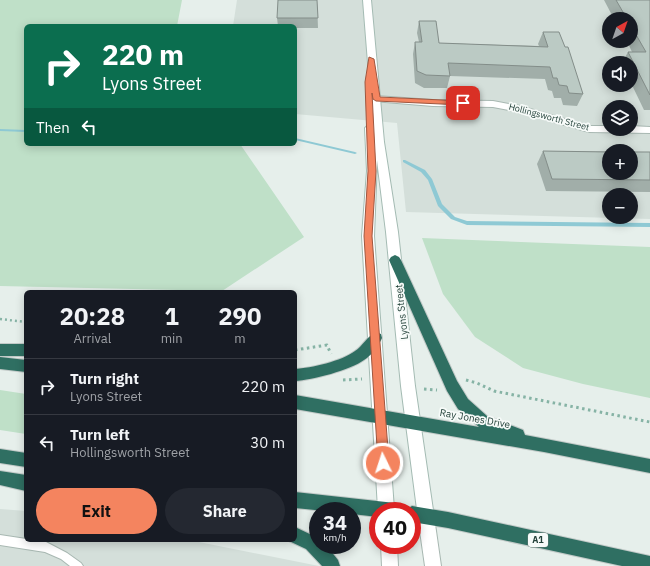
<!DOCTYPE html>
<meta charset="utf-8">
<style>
:root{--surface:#171b24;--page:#242831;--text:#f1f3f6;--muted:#9ea1a6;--line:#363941;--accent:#f4845f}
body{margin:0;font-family:"IBM Plex Sans",sans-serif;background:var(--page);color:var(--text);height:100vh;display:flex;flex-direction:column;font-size:15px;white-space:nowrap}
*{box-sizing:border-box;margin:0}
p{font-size:13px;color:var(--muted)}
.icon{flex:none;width:22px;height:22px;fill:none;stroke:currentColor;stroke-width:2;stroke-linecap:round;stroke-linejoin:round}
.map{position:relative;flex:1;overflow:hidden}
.side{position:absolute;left:24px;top:290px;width:273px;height:252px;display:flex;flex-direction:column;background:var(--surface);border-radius:6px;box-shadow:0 2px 10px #0003}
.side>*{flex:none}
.banner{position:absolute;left:24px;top:24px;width:273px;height:122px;border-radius:6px;box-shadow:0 2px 10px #0003;background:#0b6e4f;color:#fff;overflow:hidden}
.needle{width:26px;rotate:40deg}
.tools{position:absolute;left:602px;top:12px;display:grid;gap:8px}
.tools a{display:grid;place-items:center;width:36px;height:36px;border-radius:50%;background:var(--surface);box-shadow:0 2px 10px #0003;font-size:20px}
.speed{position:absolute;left:309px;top:502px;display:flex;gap:8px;font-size:20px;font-weight:700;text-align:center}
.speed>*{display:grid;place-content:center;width:52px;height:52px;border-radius:50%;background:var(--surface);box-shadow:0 2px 10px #0003;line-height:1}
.speed small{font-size:10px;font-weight:400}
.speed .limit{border:6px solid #d22;background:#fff;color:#111}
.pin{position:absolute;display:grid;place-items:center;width:34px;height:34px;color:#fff;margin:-17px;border-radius:8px;box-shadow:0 2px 6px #0006}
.me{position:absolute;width:44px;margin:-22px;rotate:356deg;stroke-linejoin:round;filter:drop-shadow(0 0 3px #0008)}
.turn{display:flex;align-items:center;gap:14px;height:84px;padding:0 12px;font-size:18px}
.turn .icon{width:52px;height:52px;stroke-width:2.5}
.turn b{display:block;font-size:28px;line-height:34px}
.then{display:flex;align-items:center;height:38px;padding:0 12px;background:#0003;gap:8px;font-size:15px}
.eta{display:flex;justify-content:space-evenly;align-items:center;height:68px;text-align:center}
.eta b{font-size:24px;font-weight:700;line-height:28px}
.primary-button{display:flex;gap:8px;margin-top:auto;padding:8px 12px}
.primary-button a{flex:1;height:46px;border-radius:24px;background:var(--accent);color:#111;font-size:16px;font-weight:700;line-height:46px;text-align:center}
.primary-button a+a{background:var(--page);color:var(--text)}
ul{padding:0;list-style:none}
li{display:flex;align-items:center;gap:12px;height:56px;padding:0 12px;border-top:1px solid var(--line)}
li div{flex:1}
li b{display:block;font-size:15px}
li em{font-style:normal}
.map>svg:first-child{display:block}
.built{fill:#d4dfda;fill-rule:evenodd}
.green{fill:#bfe0c8}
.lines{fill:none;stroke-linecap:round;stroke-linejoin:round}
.stream{fill:#8ec9d4;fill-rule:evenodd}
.lane-casing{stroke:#a8b8b2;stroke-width:2}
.street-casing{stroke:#a8b8b2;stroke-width:2}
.secondary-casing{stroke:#a4bbb3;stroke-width:2}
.highway-casing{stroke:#c2cac8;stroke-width:2}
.path-far1{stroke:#86b3a5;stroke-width:2.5;stroke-dasharray:2 3;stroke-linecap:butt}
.path{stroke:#86b3a5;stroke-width:3;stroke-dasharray:2.5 3.5;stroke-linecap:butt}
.lane{fill:#fff;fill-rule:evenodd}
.street{fill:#fff;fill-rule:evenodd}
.secondary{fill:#fff;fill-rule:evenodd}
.highway{fill:#2f6f62;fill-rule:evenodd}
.wall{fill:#a1aea9}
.building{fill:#bbcac4;stroke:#838d89}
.route{fill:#f4845f;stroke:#9f563e}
.labels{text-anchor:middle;stroke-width:3.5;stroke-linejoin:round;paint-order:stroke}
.far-street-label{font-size:9px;fill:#24423a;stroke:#f7fbf9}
.shield{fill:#f7fbf9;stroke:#637a73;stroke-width:1}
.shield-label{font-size:9px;font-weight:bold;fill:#24423a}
.street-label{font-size:10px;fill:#24423a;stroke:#f7fbf9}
</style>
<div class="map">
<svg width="650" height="566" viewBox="0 0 650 566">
<rect width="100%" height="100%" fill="#e6efeb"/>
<g class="built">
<path d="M 237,0 L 650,0 L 650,219 L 406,212 L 397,123 L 295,114 L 295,26 L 233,26 ZM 609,19 L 631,19 L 631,41 L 609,41 ZM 609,63 L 631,63 L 631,85 L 609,85 ZM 609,107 L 631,107 L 631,129 L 609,129 ZM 609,151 L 631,151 L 631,173 L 609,173 ZM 609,195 L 631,195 L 631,217 L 609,217 Z"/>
<path d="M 0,509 L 26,511 L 26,540 L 189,540 L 319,566 L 0,566 Z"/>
</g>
<g class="green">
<path d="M 0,0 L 182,0 L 177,26 L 26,26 L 26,144 L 240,144 L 304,237 L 222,291 L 0,286 Z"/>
<path d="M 422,238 L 650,247 L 650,398 L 583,384 L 523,368 L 475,337 L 443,294 Z"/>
<path d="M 0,390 L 26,394 L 26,434 L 0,430 Z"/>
</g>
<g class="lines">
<g class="stream">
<path d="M 0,129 L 26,130 L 26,132 L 0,131 Z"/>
<path d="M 295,138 L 355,152 L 357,153 L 355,154 L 295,140 Z"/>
<path d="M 403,160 L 405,160 L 425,170 L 432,179 L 442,204 L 455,217 L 467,221 L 650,223 L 650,227 L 467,225 L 451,219 L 438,206 L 428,180 L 421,172 L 403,162 Z"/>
</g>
<defs>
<path id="lane" d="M 0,535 L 46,542 L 67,553 L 81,563 L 83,566 L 70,566 L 61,559 L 45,552 L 0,545 Z"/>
<g id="street">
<path d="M 376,96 L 433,100 L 493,101 L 520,106 L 589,126 L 609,126 L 609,129 L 631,129 L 631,126 L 650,127 L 650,133 L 589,132 L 519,112 L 493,107 L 433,106 L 373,101 L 371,99 Z"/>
<path d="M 426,509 L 432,511 L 434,517 L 441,566 L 425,566 L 418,517 L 420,511 Z"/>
<path d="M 381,545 L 397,545 L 398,566 L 382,566 Z"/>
</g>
<path id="secondary" d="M 363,0 L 371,0 L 384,142 L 398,232 L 415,386 L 434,517 L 432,523 L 426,525 L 420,523 L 418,517 L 401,386 L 386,232 L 377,160 L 374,236 L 394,509 L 393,511 L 379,511 L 378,509 L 362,236 L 367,171 L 365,128 L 367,126 L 373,126 Z"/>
<g id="highway">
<path d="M 395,255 L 399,257 L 401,260 L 457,381 L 468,399 L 487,416 L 523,430 L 525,435 L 650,459 L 650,473 L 544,452 L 295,409 L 295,395 L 479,427 L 458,409 L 447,391 L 389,260 L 391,257 Z"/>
<path d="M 376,332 L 381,334 L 382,338 C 379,346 372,355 364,360 C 351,370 312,380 295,381 L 295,369 C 311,368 342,361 355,351 C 363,346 367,336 376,332 Z"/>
<rect x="0" y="344" width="26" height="12"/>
<path d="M 0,357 L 26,360 L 26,372 L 0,369 Z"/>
<path d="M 0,449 L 26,453 L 26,467 L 0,463 Z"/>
<path d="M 0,471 L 26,475 L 26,491 L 0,485 Z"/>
<path d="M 295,492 L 395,503 L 400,506 L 403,511 L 378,511 L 378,517 L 352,514 L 352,511 L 325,511 L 295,508 Z"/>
<path d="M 412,506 L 448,512 L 650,556 L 650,566 L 622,566 L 448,528 L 412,522 L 412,511 L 405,511 L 407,509 Z"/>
<path d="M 295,527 L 318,538 L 318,545 L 326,545 L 338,560 L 340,566 L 322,566 L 306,549 L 289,541 L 295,540 Z"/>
</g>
</defs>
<use href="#lane" class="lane-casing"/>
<use href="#street" class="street-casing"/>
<use href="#secondary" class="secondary-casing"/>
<use href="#highway" class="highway-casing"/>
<path class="path-far1" d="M 0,319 L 26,322"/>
<g class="path">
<path d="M 295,350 L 327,345 L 331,354"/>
<path d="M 343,380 L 362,379"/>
<path d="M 466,380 L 477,383 L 494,391 L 650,422"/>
<path d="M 424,389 L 437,390"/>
</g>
<use href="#lane" class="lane"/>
<use href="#street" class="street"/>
<use href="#secondary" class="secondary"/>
<use href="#highway" class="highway"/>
</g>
<g class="wall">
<path d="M 317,0 L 318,28 L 295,28 L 295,26 L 278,26 L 277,18 Z"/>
<path d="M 604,0 L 650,0 L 650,110 L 644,110 L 631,83 L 631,63 L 622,63 L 628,52 L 632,52 L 627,41 L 631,41 L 631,19 L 614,19 Z"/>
<path d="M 419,21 L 439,43 L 539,46 L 538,44 L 543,32 L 583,94 L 577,106 L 563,105 L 561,98 L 554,98 L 552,91 L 548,90 L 545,79 L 450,76 L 447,88 L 424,88 L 415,83 L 413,54 L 415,42 L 419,42 L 417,33 Z"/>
<path d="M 543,151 L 650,152 L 650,192 L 546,191 L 537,164 Z"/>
</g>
<g class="building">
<path d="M 278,0 L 317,0 L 318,18 L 277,18 Z"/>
<path d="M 616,0 L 650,0 L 650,95 L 628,52 L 646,52 L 631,26 L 631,19 L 627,19 Z"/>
<path d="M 419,21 L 436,21 L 439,43 L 548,47 L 543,32 L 559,32 L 565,47 L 568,47 L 583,94 L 569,93 L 567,86 L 559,85 L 557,78 L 553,78 L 550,67 L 448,63 L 450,76 L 426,75 L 417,71 L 415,42 L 422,42 Z"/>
<path d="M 543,151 L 609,152 L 609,173 L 631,173 L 631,152 L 650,152 L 650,180 L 552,179 Z"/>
</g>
<path class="route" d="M 369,57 L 374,59 L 380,97 L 463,101 L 467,103 L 463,105 L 376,101 L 373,99 L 372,93 L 376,171 L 372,236 L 389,463 L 387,467 L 383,469 L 379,467 L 378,463 L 364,236 L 368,171 L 365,82 Z"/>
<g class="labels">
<g class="far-street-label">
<text transform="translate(549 117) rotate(15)" y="3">Hollingsworth Street</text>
</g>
<rect class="shield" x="528" y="533" width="20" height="14" rx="3"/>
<g class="shield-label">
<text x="538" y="543">A1</text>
</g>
<g class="street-label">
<text transform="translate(401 312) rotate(-96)" y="4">Lyons Street</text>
<text transform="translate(475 418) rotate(10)" y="4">Ray Jones Drive</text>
</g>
</g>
</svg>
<div class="tools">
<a><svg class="needle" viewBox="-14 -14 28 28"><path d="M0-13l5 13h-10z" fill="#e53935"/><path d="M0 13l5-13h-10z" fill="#9ea1a6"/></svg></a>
<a><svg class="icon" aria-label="sound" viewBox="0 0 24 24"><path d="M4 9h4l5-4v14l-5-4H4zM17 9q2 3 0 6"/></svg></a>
<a><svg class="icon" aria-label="layers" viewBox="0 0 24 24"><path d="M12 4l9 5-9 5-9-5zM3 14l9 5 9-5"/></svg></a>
<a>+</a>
<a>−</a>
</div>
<div class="speed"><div>34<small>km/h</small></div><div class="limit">40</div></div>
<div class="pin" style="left:463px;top:103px;background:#d93025"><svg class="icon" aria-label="arrive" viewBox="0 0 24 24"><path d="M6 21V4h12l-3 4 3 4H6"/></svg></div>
<svg class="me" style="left:383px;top:463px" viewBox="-20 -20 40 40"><circle r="17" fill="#f4845f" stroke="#fff" stroke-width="3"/><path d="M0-11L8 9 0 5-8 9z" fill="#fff"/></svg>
<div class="banner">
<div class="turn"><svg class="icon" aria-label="right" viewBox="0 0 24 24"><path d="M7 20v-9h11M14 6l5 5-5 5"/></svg><div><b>220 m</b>Lyons Street</div></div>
<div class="then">Then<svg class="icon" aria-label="left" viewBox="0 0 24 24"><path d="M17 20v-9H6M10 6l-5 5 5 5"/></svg></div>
</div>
<section class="side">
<div class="eta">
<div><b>20:28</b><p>Arrival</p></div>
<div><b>1</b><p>min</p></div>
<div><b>290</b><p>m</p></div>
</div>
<ul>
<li><svg class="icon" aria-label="right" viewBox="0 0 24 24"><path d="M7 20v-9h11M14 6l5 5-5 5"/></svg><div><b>Turn right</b><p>Lyons Street</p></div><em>220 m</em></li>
<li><svg class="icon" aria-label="left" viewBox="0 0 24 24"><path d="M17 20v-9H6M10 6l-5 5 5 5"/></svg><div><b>Turn left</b><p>Hollingsworth Street</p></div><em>30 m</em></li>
</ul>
<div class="primary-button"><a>Exit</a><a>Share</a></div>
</section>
</div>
